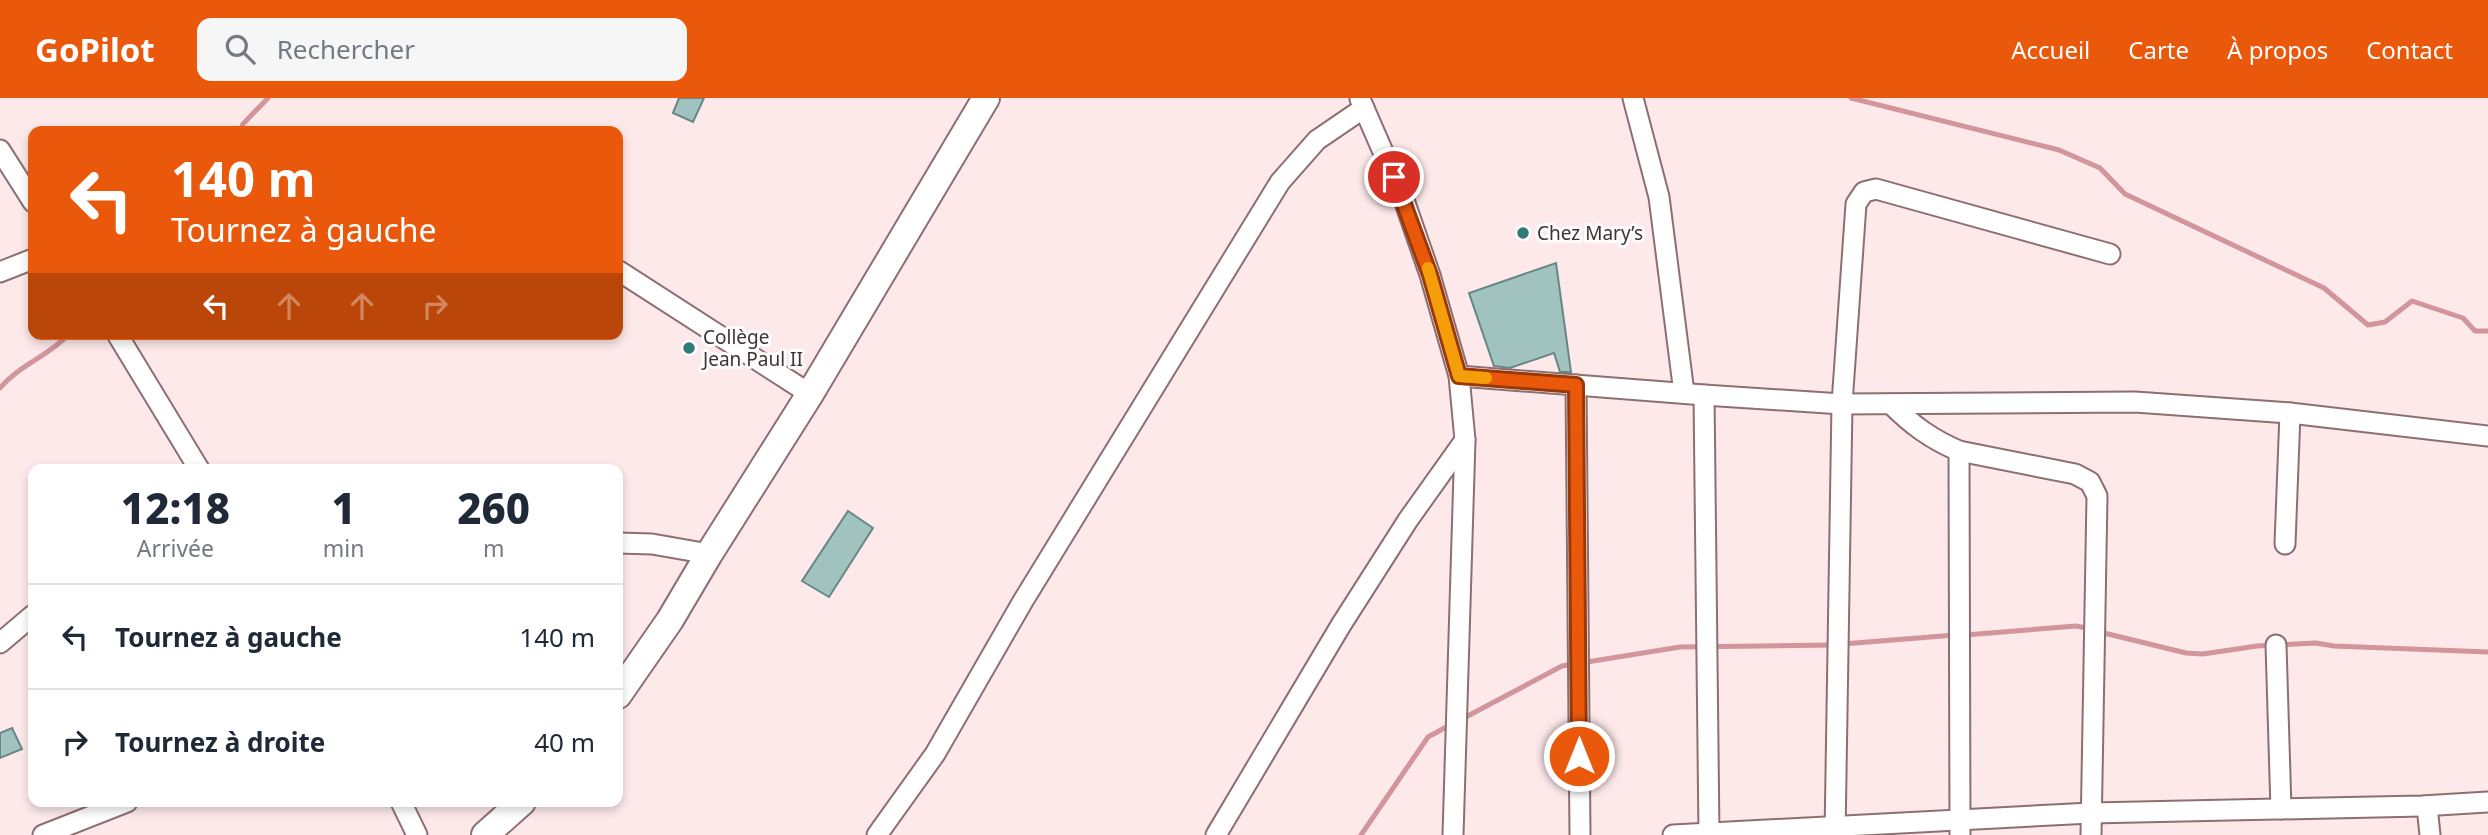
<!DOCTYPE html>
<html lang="fr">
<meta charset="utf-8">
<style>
:root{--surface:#fff;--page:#f6f6f7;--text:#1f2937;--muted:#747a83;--line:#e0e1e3;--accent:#ea580c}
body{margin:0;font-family:"Noto Sans",sans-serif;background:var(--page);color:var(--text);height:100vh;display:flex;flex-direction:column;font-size:26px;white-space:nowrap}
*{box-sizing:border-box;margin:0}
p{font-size:23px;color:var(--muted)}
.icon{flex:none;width:38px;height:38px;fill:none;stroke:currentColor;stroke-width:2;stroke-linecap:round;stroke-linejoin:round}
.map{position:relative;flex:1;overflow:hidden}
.details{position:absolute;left:28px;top:366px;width:595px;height:343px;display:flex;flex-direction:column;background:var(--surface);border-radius:14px;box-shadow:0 4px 10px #0003}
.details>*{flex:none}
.banner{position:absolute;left:28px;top:28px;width:595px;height:214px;border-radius:14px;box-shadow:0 4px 10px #0003;background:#ea580c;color:#fff;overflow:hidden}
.pin{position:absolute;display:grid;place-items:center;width:60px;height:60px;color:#fff;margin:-30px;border:4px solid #fff;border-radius:50%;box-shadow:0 2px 7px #0007}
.me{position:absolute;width:77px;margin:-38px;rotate:0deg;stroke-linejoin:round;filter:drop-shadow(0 0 5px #0008)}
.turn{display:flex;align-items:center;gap:24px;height:147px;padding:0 28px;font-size:32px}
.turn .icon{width:91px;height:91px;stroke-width:2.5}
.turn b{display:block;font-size:49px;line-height:60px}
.lanes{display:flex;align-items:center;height:66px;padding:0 28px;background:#0003;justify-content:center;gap:35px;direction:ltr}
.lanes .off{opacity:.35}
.eta{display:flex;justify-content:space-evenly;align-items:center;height:119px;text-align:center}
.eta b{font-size:42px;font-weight:800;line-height:49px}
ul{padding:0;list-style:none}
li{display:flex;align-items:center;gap:21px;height:105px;padding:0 28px;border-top:2px solid var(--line)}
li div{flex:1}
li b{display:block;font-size:26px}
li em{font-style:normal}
header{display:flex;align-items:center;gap:42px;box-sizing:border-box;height:98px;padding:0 35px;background:var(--accent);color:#fff}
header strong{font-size:33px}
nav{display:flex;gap:38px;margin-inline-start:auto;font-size:24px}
.search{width:490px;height:63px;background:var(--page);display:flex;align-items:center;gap:18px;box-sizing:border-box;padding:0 24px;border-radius:14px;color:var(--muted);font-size:26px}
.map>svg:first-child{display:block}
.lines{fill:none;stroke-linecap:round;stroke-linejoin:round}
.stream{stroke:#d1959b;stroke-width:5}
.building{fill:#a0c3c0;stroke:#668784;stroke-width:2}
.minor-casing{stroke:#8d6f72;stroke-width:23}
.secondary-casing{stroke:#8d6f72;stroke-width:30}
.minor{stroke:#fff;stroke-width:19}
.secondary{stroke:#fff;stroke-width:26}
.route-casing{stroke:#983908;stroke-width:18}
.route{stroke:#ea580c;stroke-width:12}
.slow{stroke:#f59e0b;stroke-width:12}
.poi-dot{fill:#327a75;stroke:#fcfcfc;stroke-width:2.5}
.labels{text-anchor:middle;stroke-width:6;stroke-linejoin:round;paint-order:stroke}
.poi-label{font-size:19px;fill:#3f3233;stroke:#fcfcfc;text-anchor:start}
</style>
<header>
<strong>GoPilot</strong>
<div class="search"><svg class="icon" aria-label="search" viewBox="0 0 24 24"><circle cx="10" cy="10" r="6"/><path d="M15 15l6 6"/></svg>Rechercher</div>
<nav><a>Accueil</a><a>Carte</a><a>À propos</a><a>Contact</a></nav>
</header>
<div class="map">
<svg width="2488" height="737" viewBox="0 0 2488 737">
<rect width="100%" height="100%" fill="#fde9ea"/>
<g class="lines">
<g class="stream">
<path d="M 1851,0 L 2059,52 L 2100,70 L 2125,96 L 2324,190 L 2368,227 L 2385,224 L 2412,203 L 2463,220 L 2475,233 L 2488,233"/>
<path d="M 240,33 L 243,26 L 268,0"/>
<path d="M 0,290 C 19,267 49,258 69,236"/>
<path d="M 2100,534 L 2186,555 L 2203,556 L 2257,548 L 2316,545 L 2334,548 L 2488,554"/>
<path d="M 1965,537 L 2076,528 L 2091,531"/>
<path d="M 1843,546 L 1955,537"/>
<path d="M 1462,621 L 1562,568 L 1680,549 L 1833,547"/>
<path d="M 1361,737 L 1428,639 L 1450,627"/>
</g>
</g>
<g class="building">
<path d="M 679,0 L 704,0 L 693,24 L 673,15 Z"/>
<path d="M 1556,165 L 1571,274 L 1560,274 L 1554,255 L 1510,270 L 1494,268 L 1469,195 Z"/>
<path d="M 848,413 L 873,430 L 829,499 L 802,483 Z"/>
<path d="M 12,630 L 22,651 L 0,660 L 0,635 Z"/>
</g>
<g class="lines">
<defs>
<g id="minor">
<path d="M 1633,0 L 1659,99 L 1684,295"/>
<path d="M 1360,1 L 1404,102 L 1430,177 L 1459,278 L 1465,342 L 1453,737"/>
<path d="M 0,52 L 33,104"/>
<path d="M 619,173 L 810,296"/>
<path d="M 0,174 L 33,161"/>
<path d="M 117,236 L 199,371"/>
<path d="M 1459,278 L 1704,297 L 1842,306 L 2135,304 L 2290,315 L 2488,338"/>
<path d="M 1576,287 L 1580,737"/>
<path d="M 1704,297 L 1709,737"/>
<path d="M 1891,306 C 1912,327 1931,341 1959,353 L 1960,737"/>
<path d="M 1959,353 L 2075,376 L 2090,384 L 2097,398 L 2091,737"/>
<path d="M 618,445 L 652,446 L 709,456"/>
<path d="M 2285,446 L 2290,315"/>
<path d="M 0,545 L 33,517"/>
<path d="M 2276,547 L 2281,711"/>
<path d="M 401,704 L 417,737"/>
<path d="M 2427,708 L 2430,737"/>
<path d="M 43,737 L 127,704"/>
<path d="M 877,737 L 935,656 L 1023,503 L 1280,84 L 1317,42 L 1364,10"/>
<path d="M 1216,737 L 1341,527 L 1408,422 L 1465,342"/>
<path d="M 1673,737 L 2091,715 L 2422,708 L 2488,704"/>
<path d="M 1835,737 L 1842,306 L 1856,106 L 1864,94 L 1876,91 L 2110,156"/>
</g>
<g id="secondary">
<path d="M 618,597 L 670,522 L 709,456 L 810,296 L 986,0"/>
<path d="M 485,737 L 522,704"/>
</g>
</defs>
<use href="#minor" class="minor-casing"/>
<use href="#secondary" class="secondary-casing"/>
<use href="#minor" class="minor"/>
<use href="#secondary" class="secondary"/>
</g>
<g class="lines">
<defs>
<path id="route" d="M 1394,79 L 1430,177 L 1459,278 L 1576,287 L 1579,658"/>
</defs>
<use href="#route" class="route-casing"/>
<use href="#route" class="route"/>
<path class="slow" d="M 1428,170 L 1459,278 L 1486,280"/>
</g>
<g class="poi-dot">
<circle cx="1523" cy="135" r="7"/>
<circle cx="689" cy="250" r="7"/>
</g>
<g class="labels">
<g class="poi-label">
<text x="1537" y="142">Chez Mary’s</text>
<text x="703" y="246">Collège<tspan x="703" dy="22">Jean Paul II</tspan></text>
</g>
</g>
</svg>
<div class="pin" style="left:1394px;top:79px;background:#d93025"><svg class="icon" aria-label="arrive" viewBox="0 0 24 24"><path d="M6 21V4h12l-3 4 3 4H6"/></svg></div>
<svg class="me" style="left:1579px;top:658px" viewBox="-20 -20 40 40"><circle r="17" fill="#ea580c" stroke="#fff" stroke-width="3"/><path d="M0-11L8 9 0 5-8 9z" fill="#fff"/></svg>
<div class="banner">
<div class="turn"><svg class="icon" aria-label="left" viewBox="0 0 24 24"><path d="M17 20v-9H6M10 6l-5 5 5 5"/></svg><div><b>140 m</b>Tournez à gauche</div></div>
<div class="lanes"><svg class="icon" aria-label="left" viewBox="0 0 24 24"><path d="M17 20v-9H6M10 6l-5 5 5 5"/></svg><svg class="icon off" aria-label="ahead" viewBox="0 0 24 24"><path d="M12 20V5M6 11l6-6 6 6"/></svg><svg class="icon off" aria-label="ahead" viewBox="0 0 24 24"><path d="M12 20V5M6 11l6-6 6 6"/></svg><svg class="icon off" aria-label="right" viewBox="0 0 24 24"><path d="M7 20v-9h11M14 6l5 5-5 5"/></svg></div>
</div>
<section class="details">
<div class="eta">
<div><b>12:18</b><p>Arrivée</p></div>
<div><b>1</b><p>min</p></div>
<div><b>260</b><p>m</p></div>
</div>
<ul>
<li><svg class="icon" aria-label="left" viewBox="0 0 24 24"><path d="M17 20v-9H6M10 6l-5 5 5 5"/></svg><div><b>Tournez à gauche</b></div><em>140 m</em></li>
<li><svg class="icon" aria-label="right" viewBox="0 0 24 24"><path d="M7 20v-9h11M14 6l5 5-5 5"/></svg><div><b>Tournez à droite</b></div><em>40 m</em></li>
</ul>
</section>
</div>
